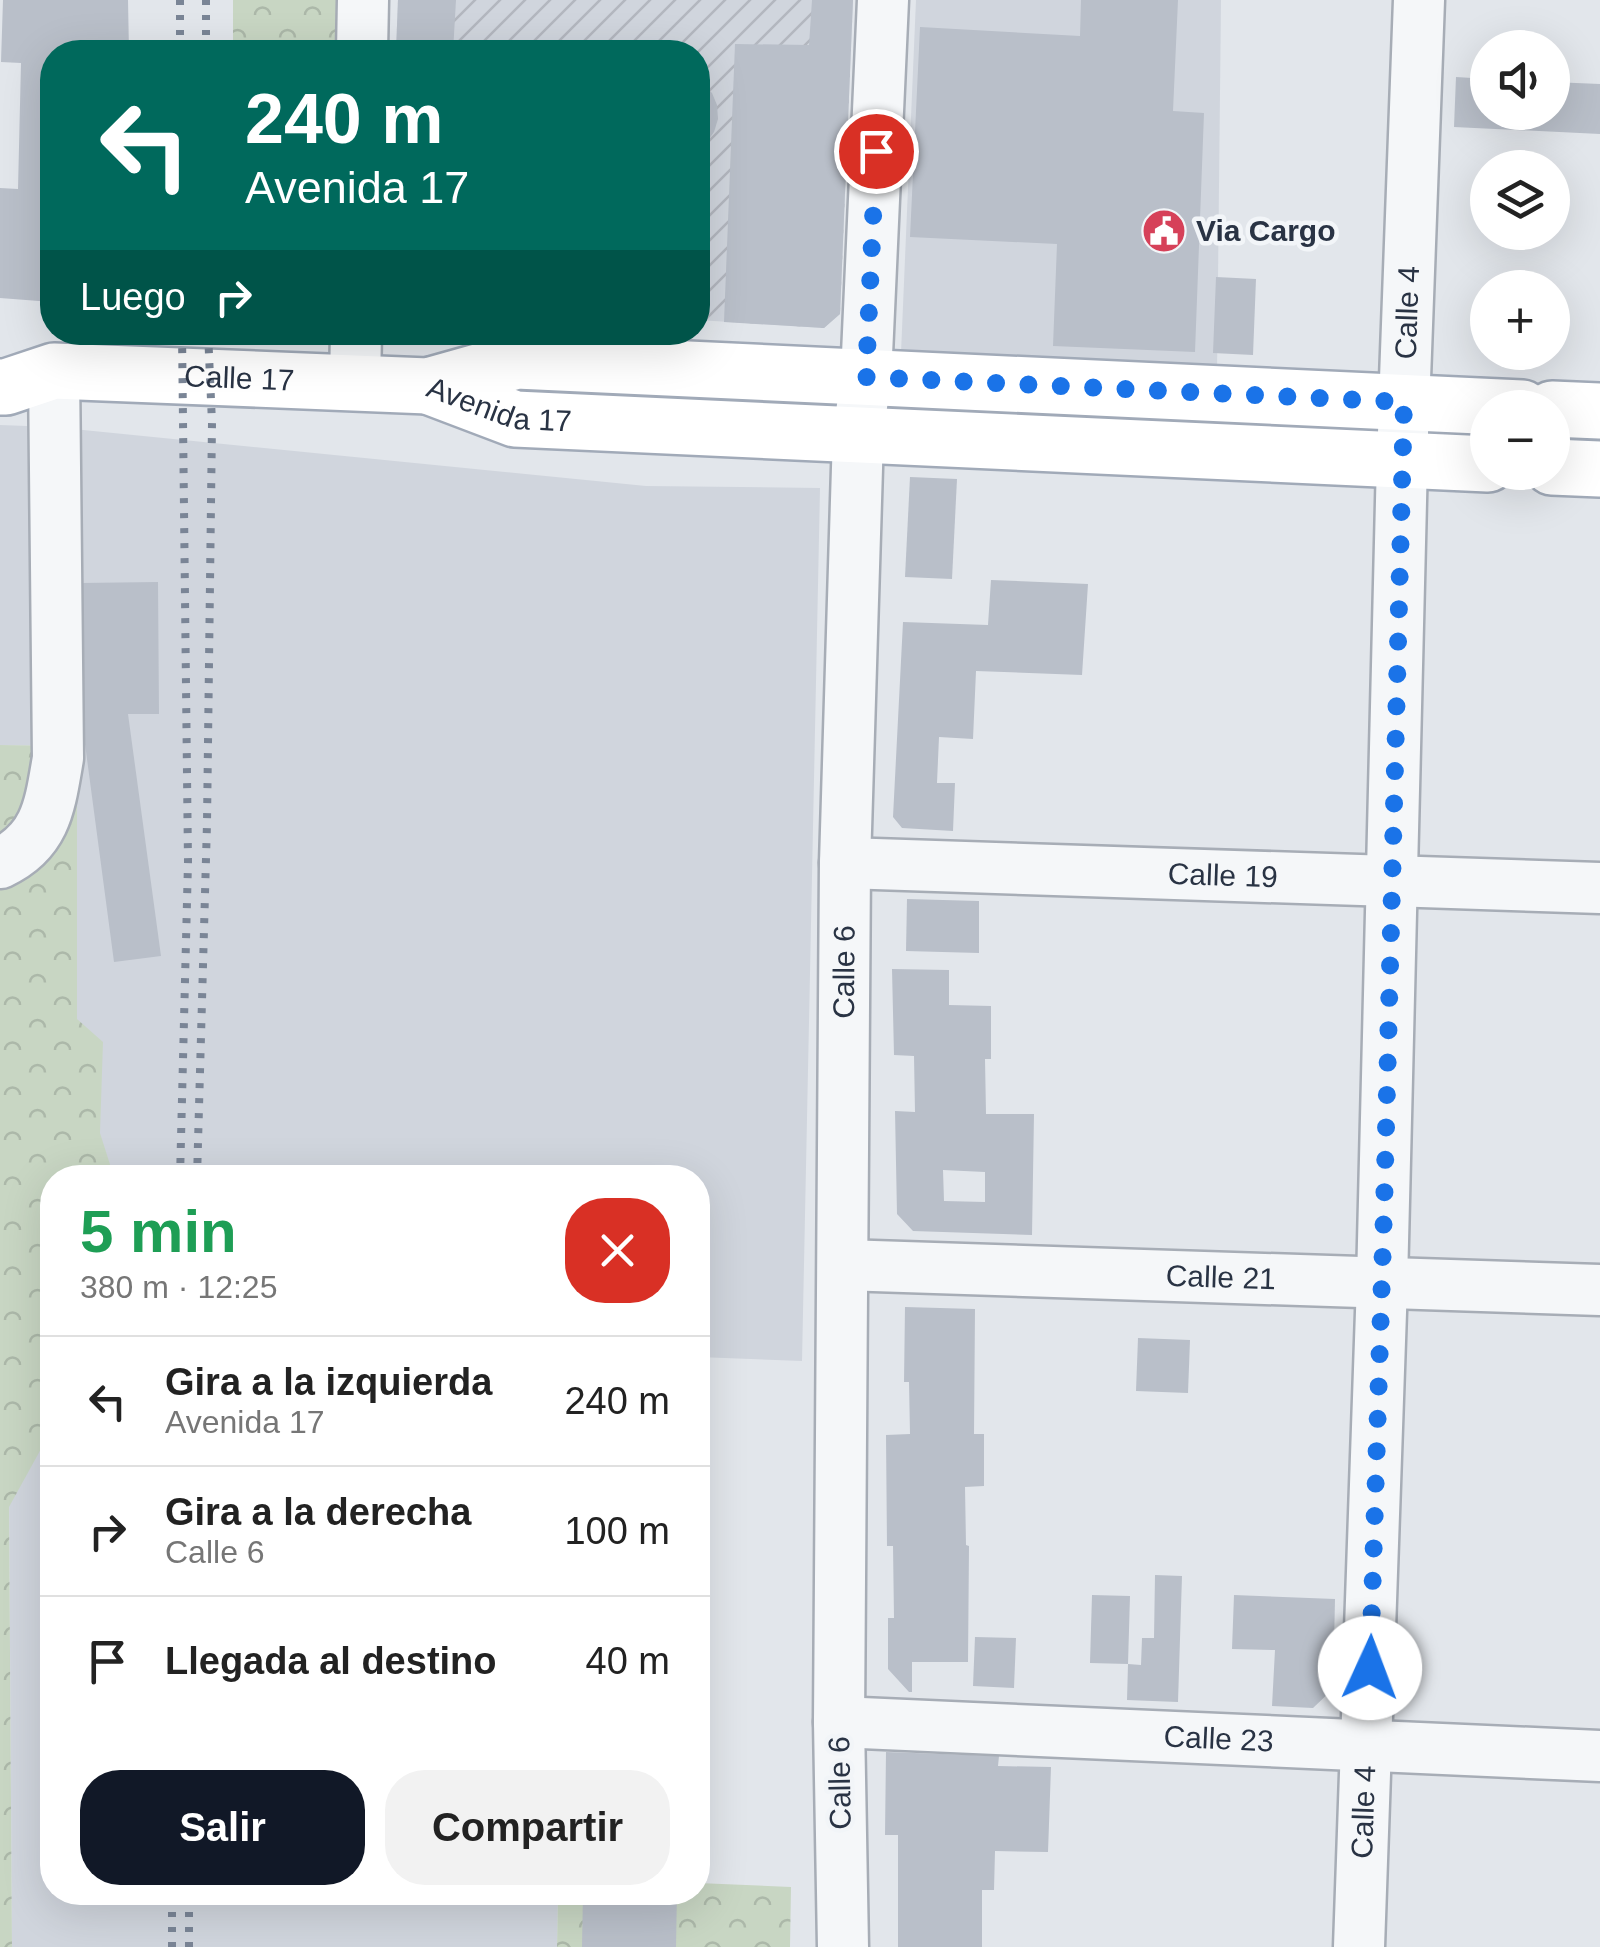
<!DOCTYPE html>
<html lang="es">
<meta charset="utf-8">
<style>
:root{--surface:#fff;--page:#f2f2f2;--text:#222;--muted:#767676;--line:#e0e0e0;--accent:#111827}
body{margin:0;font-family:Arial,sans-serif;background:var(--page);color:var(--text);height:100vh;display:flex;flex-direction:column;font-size:38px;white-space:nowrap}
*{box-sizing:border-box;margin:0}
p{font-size:32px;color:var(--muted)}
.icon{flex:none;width:55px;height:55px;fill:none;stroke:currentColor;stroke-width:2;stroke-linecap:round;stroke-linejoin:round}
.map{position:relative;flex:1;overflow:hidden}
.side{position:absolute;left:40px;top:1165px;width:670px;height:740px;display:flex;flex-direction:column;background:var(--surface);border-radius:40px;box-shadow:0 10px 40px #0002}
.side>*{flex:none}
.banner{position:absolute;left:40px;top:40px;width:670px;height:305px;border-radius:40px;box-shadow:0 10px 40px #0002;background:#00695c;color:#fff;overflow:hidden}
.controls{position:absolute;left:1470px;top:30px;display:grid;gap:20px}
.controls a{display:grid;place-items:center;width:100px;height:100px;border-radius:50%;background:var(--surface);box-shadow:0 10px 40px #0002;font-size:50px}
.pin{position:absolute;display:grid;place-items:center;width:85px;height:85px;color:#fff;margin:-42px;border:5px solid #fff;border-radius:50%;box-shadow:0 2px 10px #0007}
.me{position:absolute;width:110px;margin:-55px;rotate:2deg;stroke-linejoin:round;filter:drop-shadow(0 0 8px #0008)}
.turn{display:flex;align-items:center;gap:35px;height:210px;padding:0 40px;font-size:45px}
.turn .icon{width:130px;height:130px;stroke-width:2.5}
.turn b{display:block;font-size:70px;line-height:85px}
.then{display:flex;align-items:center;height:95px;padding:0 40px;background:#0003;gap:20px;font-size:38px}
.round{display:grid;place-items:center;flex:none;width:105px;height:105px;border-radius:40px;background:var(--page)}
.headline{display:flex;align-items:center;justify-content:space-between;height:170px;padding:0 40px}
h1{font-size:60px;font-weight:700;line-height:75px;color:#1e9e55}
.cta{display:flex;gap:20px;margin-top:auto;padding:20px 40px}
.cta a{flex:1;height:115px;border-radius:40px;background:var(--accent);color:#fff;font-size:40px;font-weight:700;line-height:115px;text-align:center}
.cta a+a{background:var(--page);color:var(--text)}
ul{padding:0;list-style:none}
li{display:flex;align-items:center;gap:30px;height:130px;padding:0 40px;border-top:2px solid var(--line)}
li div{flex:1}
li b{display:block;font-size:38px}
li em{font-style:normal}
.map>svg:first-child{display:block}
.built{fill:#d0d5dd}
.industrial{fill:url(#industrial-furrows)}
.forest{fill:url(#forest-crowns)}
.building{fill:#b9bfc9;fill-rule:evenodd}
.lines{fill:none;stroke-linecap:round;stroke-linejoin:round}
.minor-casing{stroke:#a7adb6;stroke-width:55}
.major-casing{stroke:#a1aab8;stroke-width:60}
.minor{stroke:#f5f7f9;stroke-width:50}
.major{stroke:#fff;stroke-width:55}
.rail{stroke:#7a8596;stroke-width:8;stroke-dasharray:5 10;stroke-linecap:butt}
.route{stroke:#1a73e8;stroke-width:18;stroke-dasharray:0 32.4}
.labels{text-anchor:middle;stroke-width:9;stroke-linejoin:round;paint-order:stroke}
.poi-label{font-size:30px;font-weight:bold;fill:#293344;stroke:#f2f5f8;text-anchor:start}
.street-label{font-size:30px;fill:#293344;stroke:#f2f5f8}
</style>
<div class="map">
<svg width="1600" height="1947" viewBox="0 0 1600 1947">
<defs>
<pattern id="industrial-furrows" width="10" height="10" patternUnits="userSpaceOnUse" patternTransform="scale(2.5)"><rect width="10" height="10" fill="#d0d5dd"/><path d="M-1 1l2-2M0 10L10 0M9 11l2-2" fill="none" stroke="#b3b7bf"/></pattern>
<pattern id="forest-crowns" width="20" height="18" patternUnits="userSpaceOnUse" patternTransform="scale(2.5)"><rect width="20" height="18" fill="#c8d6c3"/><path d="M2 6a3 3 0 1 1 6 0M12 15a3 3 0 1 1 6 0" fill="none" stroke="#acb8a9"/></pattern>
</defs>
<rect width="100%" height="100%" fill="#e2e6eb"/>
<g class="built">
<path d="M 916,0 L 1221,0 L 1217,372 L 901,353 Z"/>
<path d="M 0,425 L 53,427 L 646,486 L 820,488 L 802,1361 L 698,1357 L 698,1178 L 76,1177 L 76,746 L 0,745 Z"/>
<path d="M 52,1321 L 52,1892 L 558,1893 L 557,1947 L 12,1947 L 8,1339 Z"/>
</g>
<path class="industrial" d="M 398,0 L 853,0 L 840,314 L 824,328 L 698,320 L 698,52 L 396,52 Z"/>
<g class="forest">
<path d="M 233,0 L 337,0 L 335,52 L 233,52 Z"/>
<path d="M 0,745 L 77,746 L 77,1019 L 103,1042 L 100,1133 L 114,1177 L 52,1178 L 52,1429 L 9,1507 L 12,1947 L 0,1947 Z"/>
<path d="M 698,1883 L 791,1887 L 790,1947 L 557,1947 L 558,1893 L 698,1892 Z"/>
</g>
<g class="building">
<path d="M 3,0 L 128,0 L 129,52 L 52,52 L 52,302 L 0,298 L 0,188 L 18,189 L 21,63 L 1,62 Z"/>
<path d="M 398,0 L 456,0 L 453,52 L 396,52 Z"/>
<path d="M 812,0 L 853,0 L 840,314 L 824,328 L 724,322 L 735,44 L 809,45 Z"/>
<path d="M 1081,0 L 1178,0 L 1173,111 L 1204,113 L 1195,352 L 1053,346 L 1057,244 L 910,237 L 920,27 L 1080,36 Z"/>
<path d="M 1456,77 L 1488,79 L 1488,112 L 1552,112 L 1552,82 L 1600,84 L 1600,134 L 1454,127 Z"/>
<path d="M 698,80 L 712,93 L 717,105 L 718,119 L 714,132 L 706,143 L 698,149 Z"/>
<path d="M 1216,277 L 1256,279 L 1253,355 L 1213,353 Z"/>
<path d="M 910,477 L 957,479 L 952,579 L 905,577 Z"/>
<path d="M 991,580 L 1088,584 L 1082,675 L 976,671 L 973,739 L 939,737 L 937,783 L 955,783 L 953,831 L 902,828 L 893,817 L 903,622 L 988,625 Z"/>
<path d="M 158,582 L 159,714 L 128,714 L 161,956 L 114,962 L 81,714 L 80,583 Z"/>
<path d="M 907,899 L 979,901 L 979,953 L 906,951 Z"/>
<path d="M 892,969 L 949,970 L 949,1005 L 991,1006 L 991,1059 L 985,1059 L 986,1114 L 1034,1114 L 1032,1235 L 913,1231 L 897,1214 L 895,1111 L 915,1112 L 914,1056 L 894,1055 ZM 943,1170 L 985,1172 L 985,1202 L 944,1201 Z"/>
<path d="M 905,1307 L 975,1309 L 974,1434 L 984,1434 L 984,1486 L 965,1487 L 966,1545 L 969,1546 L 968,1662 L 912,1662 L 912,1692 L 909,1692 L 888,1669 L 888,1618 L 894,1618 L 893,1546 L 887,1546 L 886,1435 L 910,1434 L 909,1382 L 904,1382 Z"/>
<path d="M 1138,1338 L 1190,1340 L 1188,1393 L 1136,1391 Z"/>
<path d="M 1155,1575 L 1182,1576 L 1178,1702 L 1127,1700 L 1128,1664 L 1141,1665 L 1142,1638 L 1154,1638 Z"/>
<path d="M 1092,1595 L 1130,1596 L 1128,1664 L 1090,1663 Z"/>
<path d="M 1234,1595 L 1335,1599 L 1333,1689 L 1313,1708 L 1272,1706 L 1275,1650 L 1232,1649 Z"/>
<path d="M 975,1637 L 1016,1638 L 1014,1688 L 973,1686 Z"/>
<path d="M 886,1752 L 999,1756 L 998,1766 L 1051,1767 L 1048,1852 L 995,1851 L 994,1890 L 982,1890 L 982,1947 L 898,1947 L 898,1835 L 885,1835 Z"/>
<path d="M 583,1892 L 677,1892 L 676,1947 L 582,1947 Z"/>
</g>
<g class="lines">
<defs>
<g id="minor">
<path d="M 362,52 L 363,0"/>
<path d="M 355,383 L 356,332"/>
<path d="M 0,863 C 47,841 50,804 58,758 L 54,371"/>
<path id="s1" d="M 845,863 L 1600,888"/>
<path id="s2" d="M 843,1265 L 1600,1290"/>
<path id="s3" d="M 839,1722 L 1600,1756"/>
<path id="s4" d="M 843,1947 L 839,1722 L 845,863 L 858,435 L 866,377 L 883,0"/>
<path id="s5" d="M 1359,1947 L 1382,1283 L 1402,460 L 1419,0"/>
</g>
<g id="major">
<path id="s6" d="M 428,386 L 515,419 L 1488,464"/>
<path id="s7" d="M 0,387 L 6,387 L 54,371 L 428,386 L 517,361 L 1522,408"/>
<path d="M 1552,409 L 1600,411"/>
<path d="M 1552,467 L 1600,469"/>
</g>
</defs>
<use href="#minor" class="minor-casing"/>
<use href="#major" class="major-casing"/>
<use href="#minor" class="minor"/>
<use href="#major" class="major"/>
<g class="rail">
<path d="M 180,0 L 180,52"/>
<path d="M 206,0 L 206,52"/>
<path d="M 180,1178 L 188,862 L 182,332"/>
<path d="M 197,1178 L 207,823 L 212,423 L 208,332"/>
<path d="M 172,1947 L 172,1892"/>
<path d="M 189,1947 L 189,1892"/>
</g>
</g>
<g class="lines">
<path class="route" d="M 876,151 L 866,377 L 1404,402 L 1384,1210 L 1370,1668"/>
</g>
<defs>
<symbol id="civic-disc" viewBox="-11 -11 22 22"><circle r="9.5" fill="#d64159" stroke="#f2f5f8"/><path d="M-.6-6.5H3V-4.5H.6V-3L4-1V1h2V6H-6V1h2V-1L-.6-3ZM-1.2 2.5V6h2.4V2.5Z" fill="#fff"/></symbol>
</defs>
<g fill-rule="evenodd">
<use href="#civic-disc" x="1139" y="206" width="50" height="50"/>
</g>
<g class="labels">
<g class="poi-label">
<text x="1196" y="241">Via Cargo</text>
</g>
<g class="street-label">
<text dy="10" stroke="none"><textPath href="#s5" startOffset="1635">Calle 4</textPath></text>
<text dy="10" stroke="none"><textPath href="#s7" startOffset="242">Calle 17</textPath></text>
<text dy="10" stroke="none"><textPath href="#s6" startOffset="75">Avenida 17</textPath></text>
<text dy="10" stroke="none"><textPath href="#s1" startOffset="378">Calle 19</textPath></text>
<text dy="10" stroke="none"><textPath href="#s4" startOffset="975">Calle 6</textPath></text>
<text dy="10" stroke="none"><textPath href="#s2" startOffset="378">Calle 21</textPath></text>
<text dy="10" stroke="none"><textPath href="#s3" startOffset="380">Calle 23</textPath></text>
<text transform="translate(840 1783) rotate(-91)" y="10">Calle 6</text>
<text dy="10" stroke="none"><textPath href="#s5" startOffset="135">Calle 4</textPath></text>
</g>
</g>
</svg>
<div class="controls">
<a><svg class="icon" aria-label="sound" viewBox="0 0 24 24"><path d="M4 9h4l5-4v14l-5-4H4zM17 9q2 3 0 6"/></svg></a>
<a><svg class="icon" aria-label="layers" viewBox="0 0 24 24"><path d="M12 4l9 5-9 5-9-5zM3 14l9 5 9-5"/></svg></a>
<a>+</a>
<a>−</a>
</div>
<div class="pin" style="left:876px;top:151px;background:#d93025"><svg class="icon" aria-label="arrive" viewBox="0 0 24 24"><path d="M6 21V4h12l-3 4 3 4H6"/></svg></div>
<svg class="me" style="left:1370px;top:1668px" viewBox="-20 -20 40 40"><circle r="19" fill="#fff"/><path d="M0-13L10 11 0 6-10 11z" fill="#1a73e8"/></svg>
<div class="banner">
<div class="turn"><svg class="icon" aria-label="left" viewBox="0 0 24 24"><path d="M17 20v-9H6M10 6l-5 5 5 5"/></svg><div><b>240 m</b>Avenida 17</div></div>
<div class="then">Luego<svg class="icon" aria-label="right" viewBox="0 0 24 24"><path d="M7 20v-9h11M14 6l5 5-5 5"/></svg></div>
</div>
<section class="side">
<div class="headline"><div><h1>5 min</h1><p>380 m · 12:25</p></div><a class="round" style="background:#d93025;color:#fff"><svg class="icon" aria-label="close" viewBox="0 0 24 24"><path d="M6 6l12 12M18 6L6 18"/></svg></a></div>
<ul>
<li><svg class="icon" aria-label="left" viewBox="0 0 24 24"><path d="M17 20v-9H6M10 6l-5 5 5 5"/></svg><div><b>Gira a la izquierda</b><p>Avenida 17</p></div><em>240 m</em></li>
<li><svg class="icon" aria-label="right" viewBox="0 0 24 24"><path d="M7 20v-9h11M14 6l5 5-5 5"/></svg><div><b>Gira a la derecha</b><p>Calle 6</p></div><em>100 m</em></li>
<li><svg class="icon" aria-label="arrive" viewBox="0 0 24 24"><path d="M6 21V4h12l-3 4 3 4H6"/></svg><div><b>Llegada al destino</b></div><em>40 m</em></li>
</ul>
<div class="cta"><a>Salir</a><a>Compartir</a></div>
</section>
</div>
